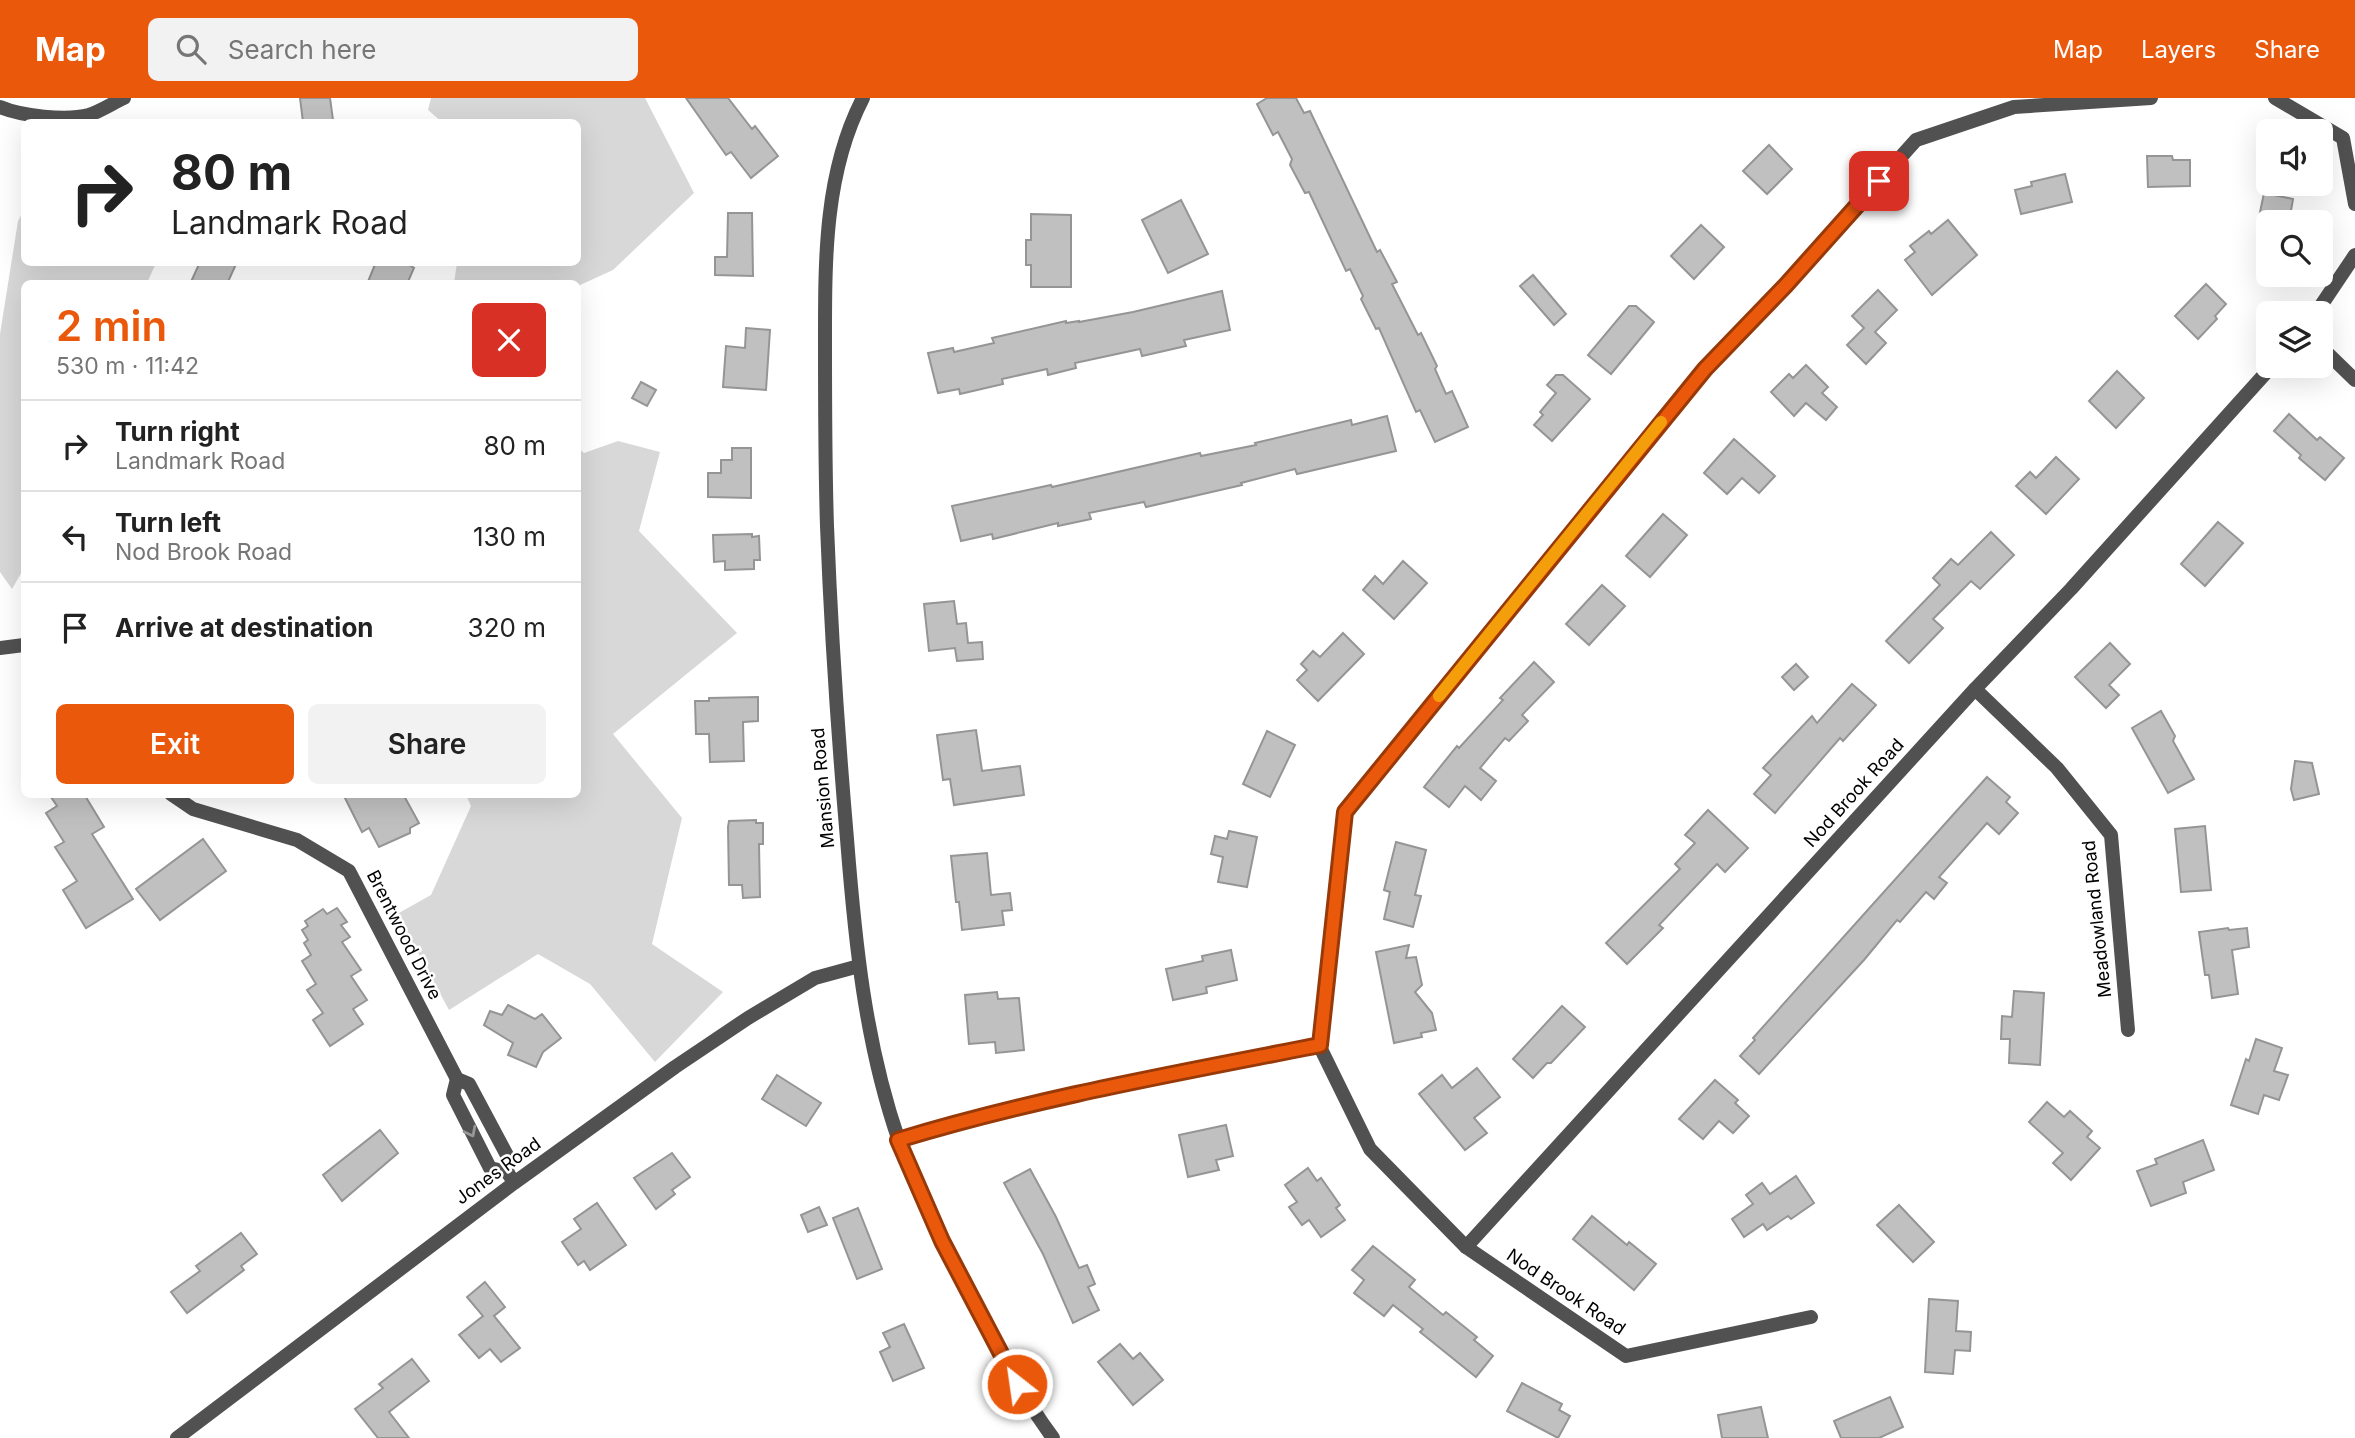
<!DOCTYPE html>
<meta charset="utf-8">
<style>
:root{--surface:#fff;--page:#f2f2f2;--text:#222;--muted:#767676;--line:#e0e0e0;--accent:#ea580c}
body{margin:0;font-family:Inter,sans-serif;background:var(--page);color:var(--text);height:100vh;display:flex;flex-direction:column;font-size:26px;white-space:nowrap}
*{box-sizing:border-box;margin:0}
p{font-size:23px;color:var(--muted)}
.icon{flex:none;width:38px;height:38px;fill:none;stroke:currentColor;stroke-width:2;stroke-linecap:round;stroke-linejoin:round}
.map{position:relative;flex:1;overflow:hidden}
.sheet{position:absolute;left:21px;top:182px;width:560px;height:518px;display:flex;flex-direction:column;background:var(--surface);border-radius:10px;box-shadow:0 7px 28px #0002}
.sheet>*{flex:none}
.banner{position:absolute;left:21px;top:21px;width:560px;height:147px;border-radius:10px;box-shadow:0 7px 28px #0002;background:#fff;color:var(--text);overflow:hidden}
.fabs{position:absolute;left:2256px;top:21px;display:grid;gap:14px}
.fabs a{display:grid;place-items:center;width:77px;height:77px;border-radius:10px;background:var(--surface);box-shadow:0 7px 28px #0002;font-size:35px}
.pin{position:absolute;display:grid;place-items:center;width:60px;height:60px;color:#fff;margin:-30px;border-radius:14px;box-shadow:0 4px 10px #0006}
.me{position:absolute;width:77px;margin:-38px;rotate:330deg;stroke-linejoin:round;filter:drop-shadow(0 0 5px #0008)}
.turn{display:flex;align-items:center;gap:24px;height:147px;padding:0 35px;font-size:32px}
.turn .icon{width:91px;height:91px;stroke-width:2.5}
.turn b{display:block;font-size:49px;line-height:60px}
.round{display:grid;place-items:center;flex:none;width:74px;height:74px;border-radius:10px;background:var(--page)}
.headline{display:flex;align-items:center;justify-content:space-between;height:119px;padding:0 35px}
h1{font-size:42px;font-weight:600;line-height:52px;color:var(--accent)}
.primary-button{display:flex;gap:14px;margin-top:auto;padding:14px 35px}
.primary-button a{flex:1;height:80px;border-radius:10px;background:var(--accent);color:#fff;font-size:28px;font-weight:600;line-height:80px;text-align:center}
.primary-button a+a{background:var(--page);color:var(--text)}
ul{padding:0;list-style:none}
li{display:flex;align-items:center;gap:21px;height:91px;padding:0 35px;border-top:2px solid var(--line)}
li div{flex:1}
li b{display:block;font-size:26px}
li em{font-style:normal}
header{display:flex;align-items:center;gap:42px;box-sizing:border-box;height:98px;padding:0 35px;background:var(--accent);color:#fff}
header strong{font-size:33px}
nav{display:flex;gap:38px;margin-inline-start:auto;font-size:24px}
.search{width:490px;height:63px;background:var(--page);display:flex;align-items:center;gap:18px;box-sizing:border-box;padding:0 24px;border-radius:10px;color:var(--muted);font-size:26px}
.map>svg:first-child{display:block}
.green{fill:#d8d8d8}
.building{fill:#c0c0c0;stroke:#959595;stroke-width:2}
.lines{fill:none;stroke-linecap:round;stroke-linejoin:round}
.minor{stroke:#515151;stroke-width:14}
.oneway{stroke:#979797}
.route-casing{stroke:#983908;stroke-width:18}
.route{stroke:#ea580c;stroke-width:12}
.slow{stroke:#f59e0b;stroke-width:12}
.labels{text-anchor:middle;stroke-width:5;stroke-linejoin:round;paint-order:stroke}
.street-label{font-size:18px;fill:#000;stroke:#fff}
</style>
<header>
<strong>Map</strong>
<div class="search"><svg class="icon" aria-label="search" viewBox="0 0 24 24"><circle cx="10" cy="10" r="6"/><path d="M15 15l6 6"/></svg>Search here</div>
<nav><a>Map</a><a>Layers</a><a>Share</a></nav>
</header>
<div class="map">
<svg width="2355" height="1340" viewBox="0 0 2355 1340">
<rect width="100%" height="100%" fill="#fff"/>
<g class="green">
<path d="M 431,0 L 645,0 L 694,95 L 613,172 L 578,188 L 578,186 L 454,185 L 457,165 L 578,164 L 578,24 L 442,24 L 428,12 Z"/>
<path d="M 24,112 L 24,164 L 156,165 L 147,185 L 24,186 L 24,470 L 12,491 L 0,474 L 0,236 L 18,123 Z"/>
<path d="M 618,343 L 660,354 L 639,433 L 737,535 L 613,636 L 682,720 L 652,846 L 723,894 L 655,964 L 590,886 L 538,856 L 449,912 L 397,816 L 431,797 L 471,708 L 466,697 L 578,696 L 578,350 L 584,355 Z"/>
</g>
<g class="building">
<path d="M 300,0 L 330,0 L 333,22 L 303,24 Z"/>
<path d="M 686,0 L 728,0 L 752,31 L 755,28 L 778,58 L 751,80 L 731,54 L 726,57 Z"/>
<path d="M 1267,0 L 1296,0 L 1304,15 L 1310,13 L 1377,154 L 1380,152 L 1397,184 L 1392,186 L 1418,237 L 1421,235 L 1437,268 L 1435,271 L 1446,296 L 1452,293 L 1468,329 L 1435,344 L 1420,312 L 1416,314 L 1379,230 L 1376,231 L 1361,201 L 1363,198 L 1350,171 L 1346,173 L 1309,94 L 1305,95 L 1290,67 L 1292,61 L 1278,34 L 1273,37 L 1257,6 Z"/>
<path d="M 1769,47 L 1792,71 L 1767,96 L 1743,73 Z"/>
<path d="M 2147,58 L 2172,58 L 2173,62 L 2190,62 L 2190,88 L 2148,89 Z"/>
<path d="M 2065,76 L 2072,104 L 2021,116 L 2015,92 L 2032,88 L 2031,84 Z"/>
<path d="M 2264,95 L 2293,101 L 2289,124 L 2258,124 Z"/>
<path d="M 1181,102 L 1208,156 L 1168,175 L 1142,122 Z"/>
<path d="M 728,115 L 752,115 L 753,178 L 715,177 L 715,159 L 727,159 Z"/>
<path d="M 1031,116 L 1071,117 L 1071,189 L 1031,189 L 1031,167 L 1026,167 L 1026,142 L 1031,142 Z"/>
<path d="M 1948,122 L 1977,157 L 1932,197 L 1905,162 L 1915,154 L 1910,148 L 1929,133 L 1931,136 Z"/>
<path d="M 1701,127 L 1724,149 L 1694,181 L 1671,158 Z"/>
<path d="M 200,164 L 237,164 L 227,186 L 190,186 Z"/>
<path d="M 376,164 L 404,164 L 414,170 L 407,186 L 367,186 Z"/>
<path d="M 1533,177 L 1566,216 L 1554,227 L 1520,188 Z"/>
<path d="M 2206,186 L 2226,206 L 2215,218 L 2217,221 L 2198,241 L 2175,218 Z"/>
<path d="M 1878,192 L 1897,212 L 1875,234 L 1886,245 L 1866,266 L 1847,247 L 1864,230 L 1852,218 Z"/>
<path d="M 1222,193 L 1230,232 L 1184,242 L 1186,248 L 1142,258 L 1140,251 L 1075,265 L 1076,270 L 1048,277 L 1047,271 L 1002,281 L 1003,286 L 960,296 L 959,291 L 938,295 L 928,255 L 953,250 L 954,254 L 994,245 L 992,240 L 1066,223 L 1066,225 L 1079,223 L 1079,224 L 1133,214 Z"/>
<path d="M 1629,208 L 1636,208 L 1654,224 L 1611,276 L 1588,257 Z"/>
<path d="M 746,230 L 770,232 L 766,292 L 723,289 L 726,248 L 745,250 Z"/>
<path d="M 1806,267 L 1828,289 L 1822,295 L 1837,309 L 1826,322 L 1806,305 L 1794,318 L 1771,294 L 1789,276 L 1793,280 Z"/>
<path d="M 2117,273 L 2144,300 L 2116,330 L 2089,303 Z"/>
<path d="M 1556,277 L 1563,277 L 1590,301 L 1552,343 L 1534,327 L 1543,317 L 1540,314 L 1556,295 L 1547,287 Z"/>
<path d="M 641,284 L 656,292 L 647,308 L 632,300 Z"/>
<path d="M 2289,316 L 2317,342 L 2320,339 L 2344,360 L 2325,382 L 2299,360 L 2301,357 L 2274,333 Z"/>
<path d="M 1387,318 L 1396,353 L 1297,376 L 1295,371 L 1241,385 L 1242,387 L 1146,409 L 1144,404 L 1089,415 L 1091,421 L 1058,428 L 1058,425 L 993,441 L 992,436 L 961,443 L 952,408 L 1051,387 L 1052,389 L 1200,355 L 1201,358 L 1256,347 L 1255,345 L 1351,322 L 1352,327 Z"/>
<path d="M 1734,341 L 1775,378 L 1759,395 L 1742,380 L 1727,396 L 1704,375 Z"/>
<path d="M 732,350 L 751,350 L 751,400 L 708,399 L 708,375 L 721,375 L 721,362 L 732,362 Z"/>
<path d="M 2056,359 L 2079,381 L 2046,416 L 2016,388 L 2030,374 L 2036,380 Z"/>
<path d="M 1663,416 L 1687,437 L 1650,479 L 1626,458 Z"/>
<path d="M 2218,424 L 2243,445 L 2205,488 L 2181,466 Z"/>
<path d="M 1991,434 L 2014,457 L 1980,491 L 1971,483 L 1933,521 L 1943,530 L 1909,565 L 1886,543 L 1940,487 L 1933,480 L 1951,461 L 1958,467 Z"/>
<path d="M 752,436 L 752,439 L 759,438 L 760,462 L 754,462 L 754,471 L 725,472 L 725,463 L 714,464 L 713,437 Z"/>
<path d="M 1403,463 L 1427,485 L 1394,521 L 1363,492 L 1375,478 L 1383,486 Z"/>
<path d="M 1602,487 L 1625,508 L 1589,547 L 1566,526 Z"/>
<path d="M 954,503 L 957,526 L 966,525 L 968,545 L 982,544 L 983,561 L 957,563 L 955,550 L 929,553 L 924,506 Z"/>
<path d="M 1343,535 L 1364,556 L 1318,603 L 1297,582 L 1307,572 L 1301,566 L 1313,553 L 1320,559 Z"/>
<path d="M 2110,545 L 2130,566 L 2109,587 L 2119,597 L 2106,610 L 2075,579 Z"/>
<path d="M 1534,564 L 1554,584 L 1522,617 L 1528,623 L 1509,643 L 1505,640 L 1480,670 L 1496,683 L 1481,702 L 1465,688 L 1449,709 L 1424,689 L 1457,648 L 1459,650 L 1503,602 L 1500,600 Z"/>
<path d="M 1796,566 L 1808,579 L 1794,592 L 1782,579 Z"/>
<path d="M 1852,586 L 1876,607 L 1843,643 L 1840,640 L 1775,715 L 1754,696 L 1771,677 L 1763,670 L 1812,618 L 1817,625 Z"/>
<path d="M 758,599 L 758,623 L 743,624 L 744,663 L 710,664 L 709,636 L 696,636 L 695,603 L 709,603 L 709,600 Z"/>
<path d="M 2161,613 L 2175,638 L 2173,643 L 2194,681 L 2168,695 L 2132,630 Z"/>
<path d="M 976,632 L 982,673 L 1020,668 L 1024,697 L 954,707 L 950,681 L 943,682 L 937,637 Z"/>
<path d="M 1267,633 L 1295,647 L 1270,699 L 1243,686 Z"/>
<path d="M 2295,663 L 2312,665 L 2319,696 L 2294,702 L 2291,691 Z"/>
<path d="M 1987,679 L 2010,699 L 2006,704 L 2018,715 L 1999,736 L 1987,725 L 1939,779 L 1947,785 L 1934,801 L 1926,794 L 1900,824 L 1897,822 L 1864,862 L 1759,976 L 1740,958 L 1755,942 L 1753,940 Z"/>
<path d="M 49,696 L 84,696 L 104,729 L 92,736 L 133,801 L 86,830 L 63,792 L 77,783 L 55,749 L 64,744 L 46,715 L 57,708 Z"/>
<path d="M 343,696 L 403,696 L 419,725 L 410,730 L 410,735 L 379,749 L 369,730 L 362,734 Z"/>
<path d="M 1708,712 L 1748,750 L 1725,774 L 1717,766 L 1659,827 L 1663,830 L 1627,866 L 1606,845 L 1680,771 L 1675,766 L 1695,745 L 1685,737 Z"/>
<path d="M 756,722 L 756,725 L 763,725 L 763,746 L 759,746 L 760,799 L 743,800 L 742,787 L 729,787 L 728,729 L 729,723 Z"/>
<path d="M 2205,728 L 2211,792 L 2181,794 L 2175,731 Z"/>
<path d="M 1229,733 L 1257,739 L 1247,789 L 1218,784 L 1223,759 L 1211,756 L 1215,738 L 1227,741 Z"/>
<path d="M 203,741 L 226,773 L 160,822 L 136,791 Z"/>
<path d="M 1396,744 L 1426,752 L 1415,797 L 1421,798 L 1413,829 L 1384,821 L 1390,794 L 1384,792 Z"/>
<path d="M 987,755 L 991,797 L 1010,795 L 1012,812 L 1002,813 L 1004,827 L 962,832 L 959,804 L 956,804 L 951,758 Z"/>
<path d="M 337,810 L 347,824 L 341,827 L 350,839 L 342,844 L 361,872 L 351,878 L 367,902 L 353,911 L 363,926 L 330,948 L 313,922 L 323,915 L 307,892 L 316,886 L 302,863 L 311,857 L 304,845 L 308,842 L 302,832 L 308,828 L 305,823 L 323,811 L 327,816 Z"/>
<path d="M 2228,830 L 2229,832 L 2247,830 L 2249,849 L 2232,852 L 2238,896 L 2212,900 L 2209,877 L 2205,877 L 2199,834 Z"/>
<path d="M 1409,847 L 1406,860 L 1416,859 L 1422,887 L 1415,894 L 1432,915 L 1436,932 L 1421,935 L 1422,939 L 1394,945 L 1376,854 Z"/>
<path d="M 1231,852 L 1237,882 L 1206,889 L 1207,895 L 1173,902 L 1166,871 L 1203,863 L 1202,858 Z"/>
<path d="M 2014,893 L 2044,895 L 2040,967 L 2009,965 L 2010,941 L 2001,941 L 2002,918 L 2012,919 Z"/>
<path d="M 997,894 L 998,901 L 1019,900 L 1024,952 L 996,955 L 995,944 L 969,946 L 965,897 Z"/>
<path d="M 508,907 L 535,921 L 542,916 L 561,940 L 543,954 L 536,969 L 508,957 L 513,945 L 484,927 L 490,913 L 502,917 Z"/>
<path d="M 1562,908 L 1585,929 L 1551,965 L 1547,965 L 1533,980 L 1513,961 Z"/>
<path d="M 2256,941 L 2282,950 L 2274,973 L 2288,977 L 2279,1002 L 2264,997 L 2258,1016 L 2231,1007 L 2246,961 L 2249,963 Z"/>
<path d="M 1477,970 L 1500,999 L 1474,1020 L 1487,1035 L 1465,1052 L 1419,996 L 1442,977 L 1452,990 Z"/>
<path d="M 777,977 L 821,1005 L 806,1028 L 762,1001 Z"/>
<path d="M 1715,982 L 1738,1002 L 1735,1005 L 1749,1018 L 1733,1035 L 1719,1023 L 1703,1041 L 1679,1021 Z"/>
<path d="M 2047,1004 L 2064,1019 L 2070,1013 L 2092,1033 L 2087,1039 L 2100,1050 L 2071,1082 L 2053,1065 L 2063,1055 L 2029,1024 Z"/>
<path d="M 1226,1027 L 1233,1058 L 1216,1062 L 1219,1072 L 1188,1079 L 1179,1037 Z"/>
<path d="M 380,1032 L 398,1055 L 342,1103 L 323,1077 Z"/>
<path d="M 2203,1042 L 2214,1072 L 2183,1084 L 2186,1095 L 2151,1108 L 2137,1073 L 2157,1066 L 2155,1061 Z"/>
<path d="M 672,1055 L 690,1079 L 672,1092 L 675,1096 L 656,1111 L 634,1080 Z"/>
<path d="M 1308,1070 L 1317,1083 L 1321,1080 L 1340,1107 L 1336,1110 L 1345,1122 L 1321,1139 L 1309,1122 L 1302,1127 L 1289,1109 L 1297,1104 L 1285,1087 Z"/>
<path d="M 1030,1071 L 1056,1119 L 1079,1170 L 1087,1167 L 1095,1186 L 1088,1189 L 1099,1212 L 1073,1225 L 1043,1156 L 1004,1085 Z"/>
<path d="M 1796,1078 L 1814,1105 L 1791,1121 L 1788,1118 L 1767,1132 L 1763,1126 L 1744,1139 L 1732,1121 L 1753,1106 L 1746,1097 L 1762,1085 L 1770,1096 Z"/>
<path d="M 597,1105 L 626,1147 L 590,1172 L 584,1163 L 578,1167 L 562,1144 L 581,1131 L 574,1121 Z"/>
<path d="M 1899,1107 L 1934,1144 L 1913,1164 L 1877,1127 Z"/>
<path d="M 819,1109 L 827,1127 L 808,1134 L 801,1117 Z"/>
<path d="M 858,1110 L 882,1171 L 857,1181 L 833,1120 Z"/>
<path d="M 1592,1118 L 1627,1147 L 1629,1144 L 1656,1166 L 1634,1192 L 1573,1141 Z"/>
<path d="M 241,1135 L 257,1156 L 241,1168 L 244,1172 L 187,1215 L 171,1194 L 200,1173 L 196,1168 Z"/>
<path d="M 1373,1148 L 1415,1182 L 1409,1189 L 1443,1217 L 1446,1214 L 1477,1239 L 1474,1242 L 1493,1258 L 1476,1279 L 1420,1234 L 1423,1231 L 1393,1207 L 1384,1218 L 1354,1195 L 1364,1182 L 1352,1172 Z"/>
<path d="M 485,1184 L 505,1209 L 494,1218 L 520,1250 L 501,1264 L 490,1251 L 479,1260 L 459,1237 L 483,1218 L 467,1199 Z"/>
<path d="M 1929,1201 L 1958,1203 L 1956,1233 L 1971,1234 L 1970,1253 L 1955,1252 L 1953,1276 L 1925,1274 Z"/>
<path d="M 904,1226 L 924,1270 L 893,1283 L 880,1254 L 890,1249 L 883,1235 Z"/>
<path d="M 1120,1246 L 1133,1261 L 1140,1255 L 1163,1282 L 1133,1307 L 1098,1264 Z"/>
<path d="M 412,1261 L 429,1283 L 389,1314 L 409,1340 L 378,1340 L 355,1311 L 383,1290 L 379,1286 Z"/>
<path d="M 1522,1285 L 1562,1306 L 1559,1312 L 1570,1318 L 1558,1340 L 1507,1313 Z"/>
<path d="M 1890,1299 L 1903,1329 L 1879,1340 L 1841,1340 L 1834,1323 Z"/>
<path d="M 1761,1309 L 1768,1340 L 1722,1340 L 1718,1317 Z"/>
</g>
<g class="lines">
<g class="minor">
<path d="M 863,0 C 824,75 825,163 825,246 C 825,307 825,367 827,428 C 831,532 838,637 847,741 C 855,843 865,945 899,1043 C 914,1087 935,1129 956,1170 C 985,1229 1014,1287 1053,1340"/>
<path d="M 2275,0 L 2343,40 L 2355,106"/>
<path d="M 0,9 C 21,18 66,23 89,17 C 101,13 113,5 124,0"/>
<path d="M 2316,215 L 2355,157"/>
<path d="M 2320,248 L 2355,282"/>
<path d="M 0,550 L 24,547"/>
<path d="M 1975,591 L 2057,670 L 2111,737 L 2128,932"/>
<path d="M 171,696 L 193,711 L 297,742 L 349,773 L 457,981 L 469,986 L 509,1061 L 507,1074"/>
<path d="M 457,981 L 453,997 L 490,1070 L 507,1074 L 512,1081"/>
<path d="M 898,1042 C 1036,1000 1178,975 1319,947"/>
<path d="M 1466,1149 L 1975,591 L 2071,491 L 2272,268"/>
<path d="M 1811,1219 L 1626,1258 L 1466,1149 L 1370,1051 L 1319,947 L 1345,714 L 1705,271 L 1786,187 L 1916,42 L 2014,9 L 2151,0"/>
<path d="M 177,1340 L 514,1085 L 675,969 L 748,920 L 815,880 L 859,868"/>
</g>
</g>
<defs><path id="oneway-chevron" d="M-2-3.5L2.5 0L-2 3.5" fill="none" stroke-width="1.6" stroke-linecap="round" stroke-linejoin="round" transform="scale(1.75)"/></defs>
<use class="oneway" href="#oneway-chevron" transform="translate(471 1034) rotate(63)"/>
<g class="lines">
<defs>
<path id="route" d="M 1017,1286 L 942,1143 L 898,1042 C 1036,1000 1178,975 1320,947 L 1345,714 L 1705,271 L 1786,187 L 1879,83"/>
</defs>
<use href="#route" class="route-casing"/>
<use href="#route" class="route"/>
<path class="slow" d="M 1439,598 L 1661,324"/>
</g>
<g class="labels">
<g class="street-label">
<text transform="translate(823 690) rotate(-95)" y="6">Mansion Road</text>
<text transform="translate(1854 695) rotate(-48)" y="6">Nod Brook Road</text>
<text transform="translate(2097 821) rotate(-96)" y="6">Meadowland Road</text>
<text transform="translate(404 837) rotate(63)" y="6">Brentwood Drive</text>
<text transform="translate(498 1073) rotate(-36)" y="6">Jones Road</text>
<text transform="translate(1566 1194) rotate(34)" y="6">Nod Brook Road</text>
</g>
</g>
</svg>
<div class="fabs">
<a><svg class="icon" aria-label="sound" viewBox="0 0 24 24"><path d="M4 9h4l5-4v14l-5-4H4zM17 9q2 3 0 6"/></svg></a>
<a><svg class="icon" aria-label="search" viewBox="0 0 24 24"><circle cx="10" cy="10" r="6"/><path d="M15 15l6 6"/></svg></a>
<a><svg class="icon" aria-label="layers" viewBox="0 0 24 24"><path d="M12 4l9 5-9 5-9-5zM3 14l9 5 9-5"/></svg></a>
</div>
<div class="pin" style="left:1879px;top:83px;background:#d93025"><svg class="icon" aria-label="arrive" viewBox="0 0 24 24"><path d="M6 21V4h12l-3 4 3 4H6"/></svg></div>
<svg class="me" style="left:1017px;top:1286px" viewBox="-20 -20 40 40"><circle r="17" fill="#ea580c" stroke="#fff" stroke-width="3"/><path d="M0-11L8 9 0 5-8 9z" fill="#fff"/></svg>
<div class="banner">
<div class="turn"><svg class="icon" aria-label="right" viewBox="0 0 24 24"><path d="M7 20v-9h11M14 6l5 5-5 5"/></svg><div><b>80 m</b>Landmark Road</div></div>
</div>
<section class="sheet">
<div class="headline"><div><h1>2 min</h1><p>530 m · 11:42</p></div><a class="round" style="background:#d93025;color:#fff"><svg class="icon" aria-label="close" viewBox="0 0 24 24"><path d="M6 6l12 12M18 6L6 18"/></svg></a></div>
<ul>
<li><svg class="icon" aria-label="right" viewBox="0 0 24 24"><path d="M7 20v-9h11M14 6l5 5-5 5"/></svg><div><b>Turn right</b><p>Landmark Road</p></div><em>80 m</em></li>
<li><svg class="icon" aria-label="left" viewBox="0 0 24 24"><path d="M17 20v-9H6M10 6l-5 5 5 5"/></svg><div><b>Turn left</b><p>Nod Brook Road</p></div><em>130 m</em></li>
<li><svg class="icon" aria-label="arrive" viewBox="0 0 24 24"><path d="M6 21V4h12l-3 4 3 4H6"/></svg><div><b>Arrive at destination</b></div><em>320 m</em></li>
</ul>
<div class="primary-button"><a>Exit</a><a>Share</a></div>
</section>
</div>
